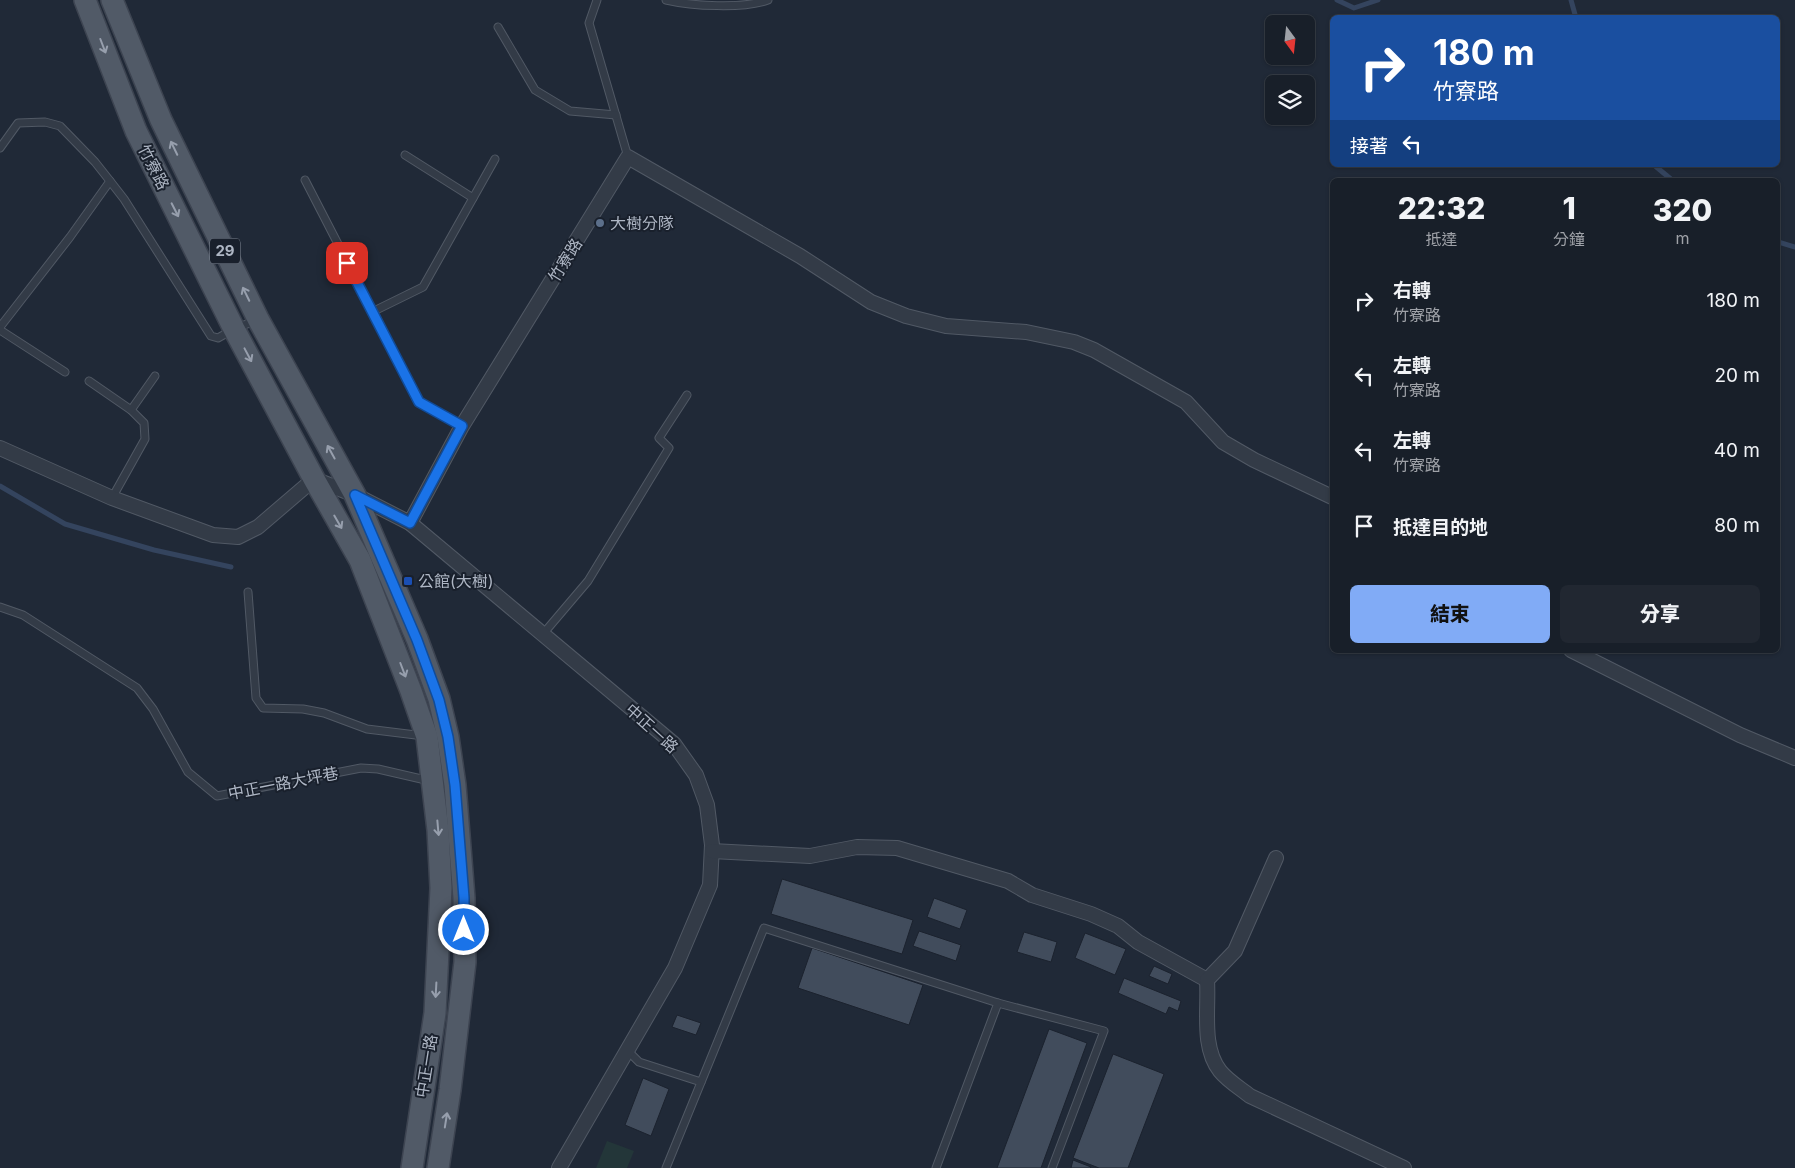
<!DOCTYPE html>
<html lang="zh-TW">
<meta charset="utf-8">
<style>
:root{--surface:#181f29;--page:#212731;--text:#f1f3f6;--muted:#9fa2a8;--line:#363d46;--accent:#81abf6}
body{margin:0;font-family:Inter,"Noto Sans TC",sans-serif;background:var(--page);color:var(--text);height:100vh;display:flex;flex-direction:column;font-size:19px;white-space:nowrap}
*{box-sizing:border-box;margin:0}
p{font-size:16px;color:var(--muted)}
.icon{flex:none;width:28px;height:28px;fill:none;stroke:currentColor;stroke-width:2;stroke-linecap:round;stroke-linejoin:round}
.map{position:relative;flex:1;overflow:hidden}
.panel{position:absolute;left:1330px;top:178px;width:450px;height:475px;display:flex;flex-direction:column;background:var(--surface);border-radius:8px;box-shadow:0 1px 4px #0004,0 0 0 1px var(--line)}
.panel>*{flex:none}
.guide{position:absolute;left:1330px;top:15px;width:450px;height:152px;border-radius:8px;box-shadow:0 1px 4px #0004,0 0 0 1px var(--line);background:#1a4fa0;color:#fff;overflow:hidden}
.needle{width:32px;rotate:165deg}
.fabs{position:absolute;left:1265px;top:15px;display:grid;gap:10px}
.fabs a{display:grid;place-items:center;width:50px;height:50px;border-radius:8px;background:var(--surface);box-shadow:0 1px 4px #0004,0 0 0 1px var(--line);font-size:25px}
.pin{position:absolute;display:grid;place-items:center;width:42px;height:42px;color:#fff;margin:-21px;border-radius:10px;box-shadow:0 2px 8px #0006}
.me{position:absolute;width:55px;margin:-28px;rotate:0deg;stroke-linejoin:round;filter:drop-shadow(0 0 4px #0008)}
.turn{display:flex;align-items:center;gap:18px;height:105px;padding:0 20px;font-size:22px}
.turn .icon{width:65px;height:65px;stroke-width:2.5}
.turn b{display:block;font-size:35px;line-height:42px}
.then{display:flex;align-items:center;height:48px;padding:0 20px;background:#0003;gap:10px;font-size:19px}
.eta{display:flex;justify-content:space-evenly;align-items:center;height:85px;text-align:center}
.eta b{font-size:30px;font-weight:800;line-height:35px}
.cta{display:flex;gap:10px;margin-top:auto;padding:10px 20px}
.cta a{flex:1;height:58px;border-radius:8px;background:var(--accent);color:#111;font-size:20px;font-weight:800;line-height:58px;text-align:center}
.cta a+a{background:var(--page);color:var(--text)}
ul{padding:0;list-style:none}
li{display:flex;align-items:center;gap:15px;height:75px;padding:0 20px}
li div{flex:1}
li b{display:block;font-size:19px}
li em{font-style:normal}
.map>svg:first-child{display:block}
.green{fill:#233639}
.lines{fill:none;stroke-linecap:round;stroke-linejoin:round}
.stream{stroke:#34445e;stroke-width:5}
.building{fill:#414c5c;stroke:#1b222e}
.service-casing{stroke:#515965;stroke-width:9}
.minor-casing{stroke:#515965;stroke-width:16}
.primary-casing{stroke:#3d4451;stroke-width:24}
.service{stroke:#333b47;stroke-width:7}
.minor{stroke:#333b47;stroke-width:14}
.primary{stroke:#515a67;stroke-width:21}
.oneway{stroke:#979fad}
.route-casing{stroke:#114b97;stroke-width:12}
.route{stroke:#1a73e8;stroke-width:9}
.service-dot{fill:#5c6f8a;stroke:#19202c;stroke-width:2}
.transit-dot{fill:#1a4fb4;stroke:#19202c;stroke-width:2}
.labels{text-anchor:middle;stroke-width:4;stroke-linejoin:round;paint-order:stroke}
.shield{fill:#19202c;stroke:#818996;stroke-width:1}
.shield-label{font-size:15px;font-weight:bold;fill:#aeb6c4}
.street-label{font-size:16px;fill:#aeb6c4;stroke:#19202c}
.poi-label{font-size:16px;fill:#aeb6c4;stroke:#19202c;text-anchor:start}
</style>
<div class="map">
<svg width="1795" height="1168" viewBox="0 0 1795 1168">
<rect width="100%" height="100%" fill="#202937"/>
<path class="green" d="M 607,1141 L 634,1151 L 627,1168 L 596,1168 Z"/>
<g class="lines">
<g class="stream">
<path d="M 1337,0 L 1354,8 L 1378,0"/>
<path d="M 1571,0 L 1576,18"/>
<path d="M 1654,165 L 1672,180"/>
<path d="M 1778,242 L 1795,247"/>
<path d="M 0,486 L 65,524 L 154,550 L 231,567"/>
</g>
</g>
<g class="building">
<path d="M 782,879 L 913,920 L 902,954 L 771,914 Z"/>
<path d="M 934,898 L 967,910 L 960,929 L 927,917 Z"/>
<path d="M 919,931 L 961,945 L 956,961 L 913,946 Z"/>
<path d="M 1024,932 L 1057,942 L 1051,962 L 1017,952 Z"/>
<path d="M 1085,933 L 1126,949 L 1115,975 L 1075,958 Z"/>
<path d="M 812,948 L 923,985 L 909,1025 L 798,988 Z"/>
<path d="M 1154,966 L 1172,974 L 1168,984 L 1149,976 Z"/>
<path d="M 1124,978 L 1181,1001 L 1178,1011 L 1169,1007 L 1166,1014 L 1118,993 Z"/>
<path d="M 677,1015 L 701,1023 L 696,1035 L 672,1027 Z"/>
<path d="M 1049,1029 L 1087,1043 L 1041,1168 L 997,1168 Z"/>
<path d="M 1113,1054 L 1164,1074 L 1128,1168 L 1099,1168 L 1073,1158 Z"/>
<path d="M 643,1078 L 669,1089 L 651,1136 L 625,1125 Z"/>
<path d="M 1073,1160 L 1091,1167 L 1090,1168 L 1071,1168 Z"/>
</g>
<g class="lines">
<defs>
<g id="service">
<path d="M 597,0 L 589,23 L 628,157"/>
<path d="M 666,0 C 692,6 743,9 768,0"/>
<path d="M 498,27 L 535,90 L 570,111 L 616,115"/>
<path d="M 0,148 L 18,123 L 45,122 L 60,126 L 95,162 L 110,181"/>
<path d="M 405,155 L 473,198"/>
<path d="M 305,180 L 419,401 L 462,426"/>
<path d="M 372,312 L 423,287 L 495,159"/>
<path d="M 0,327 L 70,237 L 110,181 L 124,199 L 211,336 L 218,338 L 234,329 L 257,320"/>
<path d="M 0,330 L 65,372"/>
<path d="M 89,381 L 131,410 L 144,423 L 145,439 L 112,498"/>
<path d="M 131,410 L 155,376"/>
<path d="M 248,592 L 256,698 L 263,708 L 303,709 L 324,713 L 367,729 L 424,736"/>
<path d="M 0,607 L 23,615 L 137,688 L 153,709 L 188,772 L 217,796 L 361,768 L 378,769 L 430,781"/>
<path d="M 543,634 L 588,581 L 669,448 L 659,438 L 687,395"/>
<path d="M 998,1003 L 1104,1031 L 1052,1168"/>
<path d="M 627,1050 L 639,1062 L 701,1082"/>
<path d="M 666,1168 L 764,928 L 998,1003 L 936,1168"/>
</g>
<g id="minor">
<path d="M 0,448 L 112,498 L 213,535 L 238,537 L 258,527 L 314,479 L 355,495 L 410,523 L 462,426 L 628,157 L 800,256 L 871,302 L 906,316 L 946,326 L 1026,332 L 1074,342 L 1094,350 L 1186,402 L 1223,442 L 1254,460 L 1332,497"/>
<path d="M 410,523 L 674,744 L 696,775 L 707,805 L 712,845 L 710,885 L 675,968 L 559,1168"/>
<path d="M 1571,650 L 1740,735 L 1795,758"/>
<path d="M 712,851 L 810,856 L 857,847 L 897,848 L 1008,881 L 1032,895 L 1091,914 L 1118,926 L 1138,942 L 1207,980"/>
<path d="M 1276,858 L 1235,951 L 1207,980 C 1209,1009 1201,1047 1220,1071 C 1228,1081 1240,1088 1250,1096 L 1404,1168"/>
</g>
<g id="primary">
<path d="M 85,0 L 136,131 L 234,329 L 314,479 L 360,560 L 411,691 L 427,737 L 438,830 L 441,888 L 435,1013 L 412,1168"/>
<path d="M 112,0 L 161,120 L 258,319 L 355,495 L 417,639 L 439,699 L 448,737 L 455,785 L 464,898 L 465,962 L 450,1090 L 438,1168"/>
</g>
</defs>
<use href="#service" class="service-casing"/>
<use href="#minor" class="minor-casing"/>
<use href="#primary" class="primary-casing"/>
<use href="#service" class="service"/>
<use href="#minor" class="minor"/>
<use href="#primary" class="primary"/>
</g>
<defs><path id="oneway-shaft" d="M-6 0H5M1.5-3L5.5 0L1.5 3" fill="none" stroke-width="1.6" stroke-linecap="round" stroke-linejoin="round" transform="scale(1.25)"/></defs>
<g class="oneway">
<use href="#oneway-shaft" transform="translate(103 46) rotate(69)"/>
<use href="#oneway-shaft" transform="translate(174 148) rotate(-116)"/>
<use href="#oneway-shaft" transform="translate(175 210) rotate(63)"/>
<use href="#oneway-shaft" transform="translate(246 294) rotate(-116)"/>
<use href="#oneway-shaft" transform="translate(248 355) rotate(62)"/>
<use href="#oneway-shaft" transform="translate(331 452) rotate(-119)"/>
<use href="#oneway-shaft" transform="translate(338 522) rotate(60)"/>
<use href="#oneway-shaft" transform="translate(403 670) rotate(69)"/>
<use href="#oneway-shaft" transform="translate(438 828) rotate(85)"/>
<use href="#oneway-shaft" transform="translate(436 990) rotate(93)"/>
<use href="#oneway-shaft" transform="translate(446 1120) rotate(-81)"/>
</g>
<g class="lines">
<defs>
<path id="route" d="M 347,263 L 419,402 L 462,426 L 410,523 L 355,495 L 417,640 L 439,700 L 448,737 L 455,785 L 464,898 L 464,930"/>
</defs>
<use href="#route" class="route-casing"/>
<use href="#route" class="route"/>
</g>
<circle class="service-dot" cx="600" cy="223" r="5"/>
<rect class="transit-dot" x="403" y="576" width="10" height="10" rx="2.5"/>
<g class="labels">
<rect class="shield" x="210" y="238.5" width="30" height="25" rx="4"/>
<g class="shield-label">
<text x="225" y="256">29</text>
</g>
<g class="street-label">
<text transform="translate(154 167) rotate(63)" y="6">竹寮路</text>
<text transform="translate(565 260) rotate(-58)" y="6">竹寮路</text>
<text transform="translate(652 728) rotate(42)" y="6">中正一路</text>
<text transform="translate(283 783) rotate(-11)" y="6">中正一路大坪巷</text>
<text transform="translate(426 1066) rotate(-81)" y="6">中正一路</text>
</g>
<g class="poi-label">
<text x="610" y="229">大樹分隊</text>
<text x="418" y="587">公館(大樹)</text>
</g>
</g>
</svg>
<div class="fabs">
<a><svg class="needle" viewBox="-14 -14 28 28"><path d="M0-13l5 13h-10z" fill="#e53935"/><path d="M0 13l5-13h-10z" fill="#9fa2a8"/></svg></a>
<a><svg class="icon" aria-label="layers" viewBox="0 0 24 24"><path d="M12 4l9 5-9 5-9-5zM3 14l9 5 9-5"/></svg></a>
</div>
<div class="pin" style="left:347px;top:263px;background:#d93025"><svg class="icon" aria-label="arrive" viewBox="0 0 24 24"><path d="M6 21V4h12l-3 4 3 4H6"/></svg></div>
<svg class="me" style="left:464px;top:930px" viewBox="-20 -20 40 40"><circle r="17" fill="#1a73e8" stroke="#fff" stroke-width="3"/><path d="M0-11L8 9 0 5-8 9z" fill="#fff"/></svg>
<div class="guide">
<div class="turn"><svg class="icon" aria-label="right" viewBox="0 0 24 24"><path d="M7 20v-9h11M14 6l5 5-5 5"/></svg><div><b>180 m</b>竹寮路</div></div>
<div class="then">接著<svg class="icon" aria-label="left" viewBox="0 0 24 24"><path d="M17 20v-9H6M10 6l-5 5 5 5"/></svg></div>
</div>
<section class="panel">
<div class="eta">
<div><b>22:32</b><p>抵達</p></div>
<div><b>1</b><p>分鐘</p></div>
<div><b>320</b><p>m</p></div>
</div>
<ul>
<li><svg class="icon" aria-label="right" viewBox="0 0 24 24"><path d="M7 20v-9h11M14 6l5 5-5 5"/></svg><div><b>右轉</b><p>竹寮路</p></div><em>180 m</em></li>
<li><svg class="icon" aria-label="left" viewBox="0 0 24 24"><path d="M17 20v-9H6M10 6l-5 5 5 5"/></svg><div><b>左轉</b><p>竹寮路</p></div><em>20 m</em></li>
<li><svg class="icon" aria-label="left" viewBox="0 0 24 24"><path d="M17 20v-9H6M10 6l-5 5 5 5"/></svg><div><b>左轉</b><p>竹寮路</p></div><em>40 m</em></li>
<li><svg class="icon" aria-label="arrive" viewBox="0 0 24 24"><path d="M6 21V4h12l-3 4 3 4H6"/></svg><div><b>抵達目的地</b></div><em>80 m</em></li>
</ul>
<div class="cta"><a>結束</a><a>分享</a></div>
</section>
</div>
